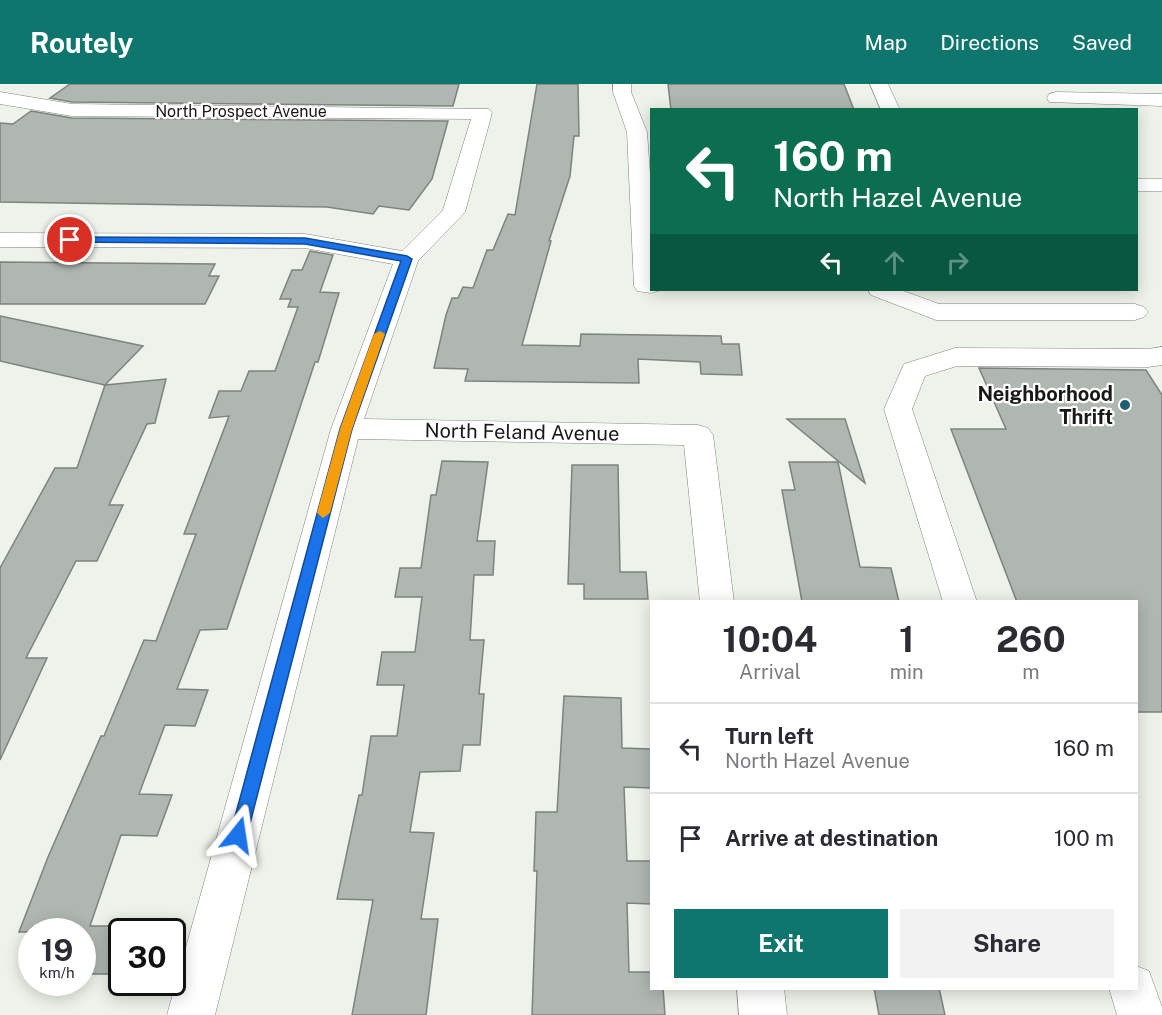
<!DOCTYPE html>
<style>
:root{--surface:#fff;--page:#f2f2f3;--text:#2b2b33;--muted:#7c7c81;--line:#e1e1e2;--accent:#0f766e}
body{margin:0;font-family:"Public Sans",sans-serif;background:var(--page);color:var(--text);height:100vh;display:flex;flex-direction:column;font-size:22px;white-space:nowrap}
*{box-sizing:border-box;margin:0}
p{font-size:20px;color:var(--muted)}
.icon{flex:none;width:33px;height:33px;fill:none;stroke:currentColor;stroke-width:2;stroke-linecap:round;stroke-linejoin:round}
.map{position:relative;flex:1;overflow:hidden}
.details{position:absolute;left:650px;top:516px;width:488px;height:390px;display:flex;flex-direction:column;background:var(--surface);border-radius:0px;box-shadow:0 3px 15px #0003}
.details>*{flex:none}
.guide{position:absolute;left:650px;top:24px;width:488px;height:183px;border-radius:0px;box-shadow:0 3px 15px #0003;background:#0b6e4f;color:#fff;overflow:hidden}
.speed{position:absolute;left:18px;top:834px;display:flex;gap:12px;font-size:30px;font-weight:700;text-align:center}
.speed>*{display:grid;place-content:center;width:78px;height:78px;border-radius:50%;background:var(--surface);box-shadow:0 3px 15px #0003;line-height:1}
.speed small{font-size:15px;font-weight:400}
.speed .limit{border:3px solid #111;border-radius:9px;background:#fff;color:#111}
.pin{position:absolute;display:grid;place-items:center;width:51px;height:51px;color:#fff;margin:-26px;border:3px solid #fff;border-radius:50%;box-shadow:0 2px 6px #0007}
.me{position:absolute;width:66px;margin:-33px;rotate:15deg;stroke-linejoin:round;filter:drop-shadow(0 0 4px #0008)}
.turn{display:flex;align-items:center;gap:21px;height:126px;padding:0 24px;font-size:27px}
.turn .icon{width:78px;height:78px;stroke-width:2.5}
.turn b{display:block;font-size:42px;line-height:51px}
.lanes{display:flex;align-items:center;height:57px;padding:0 24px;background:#0003;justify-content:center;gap:30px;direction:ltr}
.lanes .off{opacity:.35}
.eta{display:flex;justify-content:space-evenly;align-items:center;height:102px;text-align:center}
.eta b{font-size:36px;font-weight:700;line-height:42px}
.primary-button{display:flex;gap:12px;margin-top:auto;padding:12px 24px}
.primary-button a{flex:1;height:69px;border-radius:0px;background:var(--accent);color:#fff;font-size:24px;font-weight:700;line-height:69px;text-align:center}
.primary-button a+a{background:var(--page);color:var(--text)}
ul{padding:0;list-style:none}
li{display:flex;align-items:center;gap:18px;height:90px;padding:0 24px;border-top:2px solid var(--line)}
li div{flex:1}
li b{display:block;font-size:22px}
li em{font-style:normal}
header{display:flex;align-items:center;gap:36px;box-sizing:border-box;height:84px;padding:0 30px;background:var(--accent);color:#fff}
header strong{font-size:28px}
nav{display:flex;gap:33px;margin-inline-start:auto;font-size:21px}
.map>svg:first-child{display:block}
.building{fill:#b0b7b1;stroke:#7d837e;stroke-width:1.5}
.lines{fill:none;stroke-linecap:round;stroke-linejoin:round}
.minor-casing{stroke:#7f837c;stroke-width:1}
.minor{fill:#fff;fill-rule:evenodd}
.route{fill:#1a73e8;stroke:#114b97;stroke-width:1.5}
.slow{fill:#f59e0b}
.poi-dot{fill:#225f76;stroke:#fff;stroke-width:2}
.labels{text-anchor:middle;stroke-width:4.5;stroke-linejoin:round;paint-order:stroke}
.far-street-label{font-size:16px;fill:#181917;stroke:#fff}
.poi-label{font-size:20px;font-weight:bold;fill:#181917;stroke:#fff;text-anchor:end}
.street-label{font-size:20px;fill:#181917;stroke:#fff}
</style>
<header>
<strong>Routely</strong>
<nav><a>Map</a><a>Directions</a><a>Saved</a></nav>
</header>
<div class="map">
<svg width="1162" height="931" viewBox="0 0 1162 931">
<rect width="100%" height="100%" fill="#edf2ea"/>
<g class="building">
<path d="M 70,0 L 459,0 L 453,22 L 72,18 L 50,14 Z"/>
<path d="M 537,0 L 578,0 L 579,52 L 574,52 L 570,92 L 549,157 L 551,157 L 522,261 L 580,262 L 581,250 L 721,252 L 722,260 L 739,260 L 742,291 L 701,290 L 700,278 L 638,275 L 639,299 L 465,297 L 468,285 L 434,284 L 446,231 L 452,214 L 458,214 L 463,203 L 473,204 L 487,166 L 493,166 L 508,130 L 515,131 Z"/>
<path d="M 668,0 L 844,0 L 854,26 L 671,26 Z"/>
<path d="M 31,27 L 72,34 L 448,37 L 432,95 L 409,126 L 379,122 L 373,130 L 327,123 L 0,118 L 0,39 L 13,40 Z"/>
<path d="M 310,167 L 333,171 L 320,208 L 339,209 L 318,278 L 315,278 L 227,545 L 200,546 L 177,605 L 208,606 L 195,642 L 165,641 L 139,710 L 172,711 L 157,752 L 121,751 L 90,842 L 129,842 L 128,848 L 122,848 L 122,866 L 114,890 L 82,890 L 82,848 L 19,848 L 48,773 L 101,652 L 104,652 L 144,556 L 156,557 L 196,450 L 184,450 L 229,332 L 209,334 L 219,307 L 241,307 L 249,287 L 275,287 L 298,223 L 288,223 L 291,215 L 280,215 L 292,186 L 302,186 Z"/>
<path d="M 0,178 L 215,180 L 209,192 L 219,192 L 205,220 L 0,220 Z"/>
<path d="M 0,232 L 143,262 L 105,301 L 166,295 L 155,339 L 147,340 L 109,421 L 123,421 L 97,477 L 76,477 L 26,574 L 47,574 L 0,676 L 0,484 L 55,384 L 77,384 L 105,301 L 0,277 Z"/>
<path d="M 979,284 L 1146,286 L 1162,311 L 1162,628 L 1136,628 L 1136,518 L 1017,518 L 951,345 L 1006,345 Z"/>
<path d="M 787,335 L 845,335 L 865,399 Z"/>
<path d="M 442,377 L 488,378 L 477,457 L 495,457 L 493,491 L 474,491 L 470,556 L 484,556 L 479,610 L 484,610 L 480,661 L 463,661 L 460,687 L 420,688 L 410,748 L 434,749 L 421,835 L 438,835 L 426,931 L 352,931 L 373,816 L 337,815 L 359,711 L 362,711 L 371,652 L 397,652 L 404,601 L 377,601 L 382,568 L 415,568 L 422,513 L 395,513 L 400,484 L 421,484 L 431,411 L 436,411 Z"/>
<path d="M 789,378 L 838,378 L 860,483 L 891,484 L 899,518 L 802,518 L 782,406 L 795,406 Z"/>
<path d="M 572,381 L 618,381 L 620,488 L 646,488 L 648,515 L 584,515 L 584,500 L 568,500 Z"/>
<path d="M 564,612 L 621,614 L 622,664 L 651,665 L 651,704 L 624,703 L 627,777 L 651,777 L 651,820 L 627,819 L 629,888 L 651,888 L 651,904 L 663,904 L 665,931 L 532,931 L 537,787 L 534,787 L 536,728 L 557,728 Z"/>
<path d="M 874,904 L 939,904 L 945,931 L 879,931 Z"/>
</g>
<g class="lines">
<defs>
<g id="minor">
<path d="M 613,0 L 631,0 L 631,8 L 647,48 L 651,103 L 651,206 L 661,206 L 651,209 L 637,207 L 634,202 L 627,48 L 613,8 Z"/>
<path d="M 870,0 L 888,0 L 900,26 L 881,26 Z"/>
<path d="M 0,8 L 72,20 L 489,25 L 492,29 L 465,128 L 418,177 L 364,335 L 698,341 L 708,344 L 713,351 L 734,518 L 700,518 L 684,361 L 358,355 L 215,931 L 167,931 L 331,345 L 393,180 L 305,164 L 0,163 L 0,149 L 305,150 L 402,167 L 443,126 L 471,35 L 72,32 L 0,20 Z"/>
<path d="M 1056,8 L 1162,10 L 1162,22 L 1049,18 L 1047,14 L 1049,10 Z"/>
<rect x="1136" y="95" width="26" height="12"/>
<path d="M 868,206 L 901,206 L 939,220 L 1135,220 L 1144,223 L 1148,228 L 1144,233 L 1135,236 L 936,236 L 871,211 Z"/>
<path d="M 1162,263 L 1162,281 L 1148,283 L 957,282 L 925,292 L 912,325 L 977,518 L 943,518 L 884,325 L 904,280 L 955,264 L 1148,265 Z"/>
<path d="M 1136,882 L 1149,887 L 1162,923 L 1162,931 L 1117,931 L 1109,904 L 1136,904 Z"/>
<path d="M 737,904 L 784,904 L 787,931 L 739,931 Z"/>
</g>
</defs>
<use href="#minor" class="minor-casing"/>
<use href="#minor" class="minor"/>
</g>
<path class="route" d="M 70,153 L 305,154 L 407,172 L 412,175 L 352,345 L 247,751 L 245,757 L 238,759 L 232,757 L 230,751 L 340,345 L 401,177 L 305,160 L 67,158 L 66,156 Z"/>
<path class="slow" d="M 380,247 L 385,250 L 352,345 L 330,429 L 323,434 L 317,429 L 340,345 L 374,250 Z"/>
<circle class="poi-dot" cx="1125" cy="321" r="6"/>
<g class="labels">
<g class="far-street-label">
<text x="241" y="33">North Prospect Avenue</text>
</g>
<g class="poi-label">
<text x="1113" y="317">Neighborhood<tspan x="1113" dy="23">Thrift</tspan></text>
</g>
<g class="street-label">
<text transform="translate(522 348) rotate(1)" y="7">North Feland Avenue</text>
</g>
</g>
</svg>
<div class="speed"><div>19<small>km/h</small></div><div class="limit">30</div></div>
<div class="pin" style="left:70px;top:156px;background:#d93025"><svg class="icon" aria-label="arrive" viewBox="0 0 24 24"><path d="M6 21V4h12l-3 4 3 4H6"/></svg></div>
<svg class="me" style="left:238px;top:751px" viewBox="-20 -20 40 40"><path d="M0-17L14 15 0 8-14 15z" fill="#1a73e8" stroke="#fff" stroke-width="4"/></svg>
<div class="guide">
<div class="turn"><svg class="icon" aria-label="left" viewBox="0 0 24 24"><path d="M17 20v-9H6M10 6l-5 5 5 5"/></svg><div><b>160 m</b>North Hazel Avenue</div></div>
<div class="lanes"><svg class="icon" aria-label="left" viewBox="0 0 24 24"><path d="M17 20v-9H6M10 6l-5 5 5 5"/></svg><svg class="icon off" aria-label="ahead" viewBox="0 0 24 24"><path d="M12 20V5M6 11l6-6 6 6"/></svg><svg class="icon off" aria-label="right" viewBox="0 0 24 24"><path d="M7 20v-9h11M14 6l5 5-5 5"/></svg></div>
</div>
<section class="details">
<div class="eta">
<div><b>10:04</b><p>Arrival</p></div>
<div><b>1</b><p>min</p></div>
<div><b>260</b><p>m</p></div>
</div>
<ul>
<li><svg class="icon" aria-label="left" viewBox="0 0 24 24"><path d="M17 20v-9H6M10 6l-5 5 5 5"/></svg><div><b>Turn left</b><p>North Hazel Avenue</p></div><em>160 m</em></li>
<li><svg class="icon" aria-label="arrive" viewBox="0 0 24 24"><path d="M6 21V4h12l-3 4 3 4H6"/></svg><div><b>Arrive at destination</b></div><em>100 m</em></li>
</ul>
<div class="primary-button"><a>Exit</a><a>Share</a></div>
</section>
</div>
